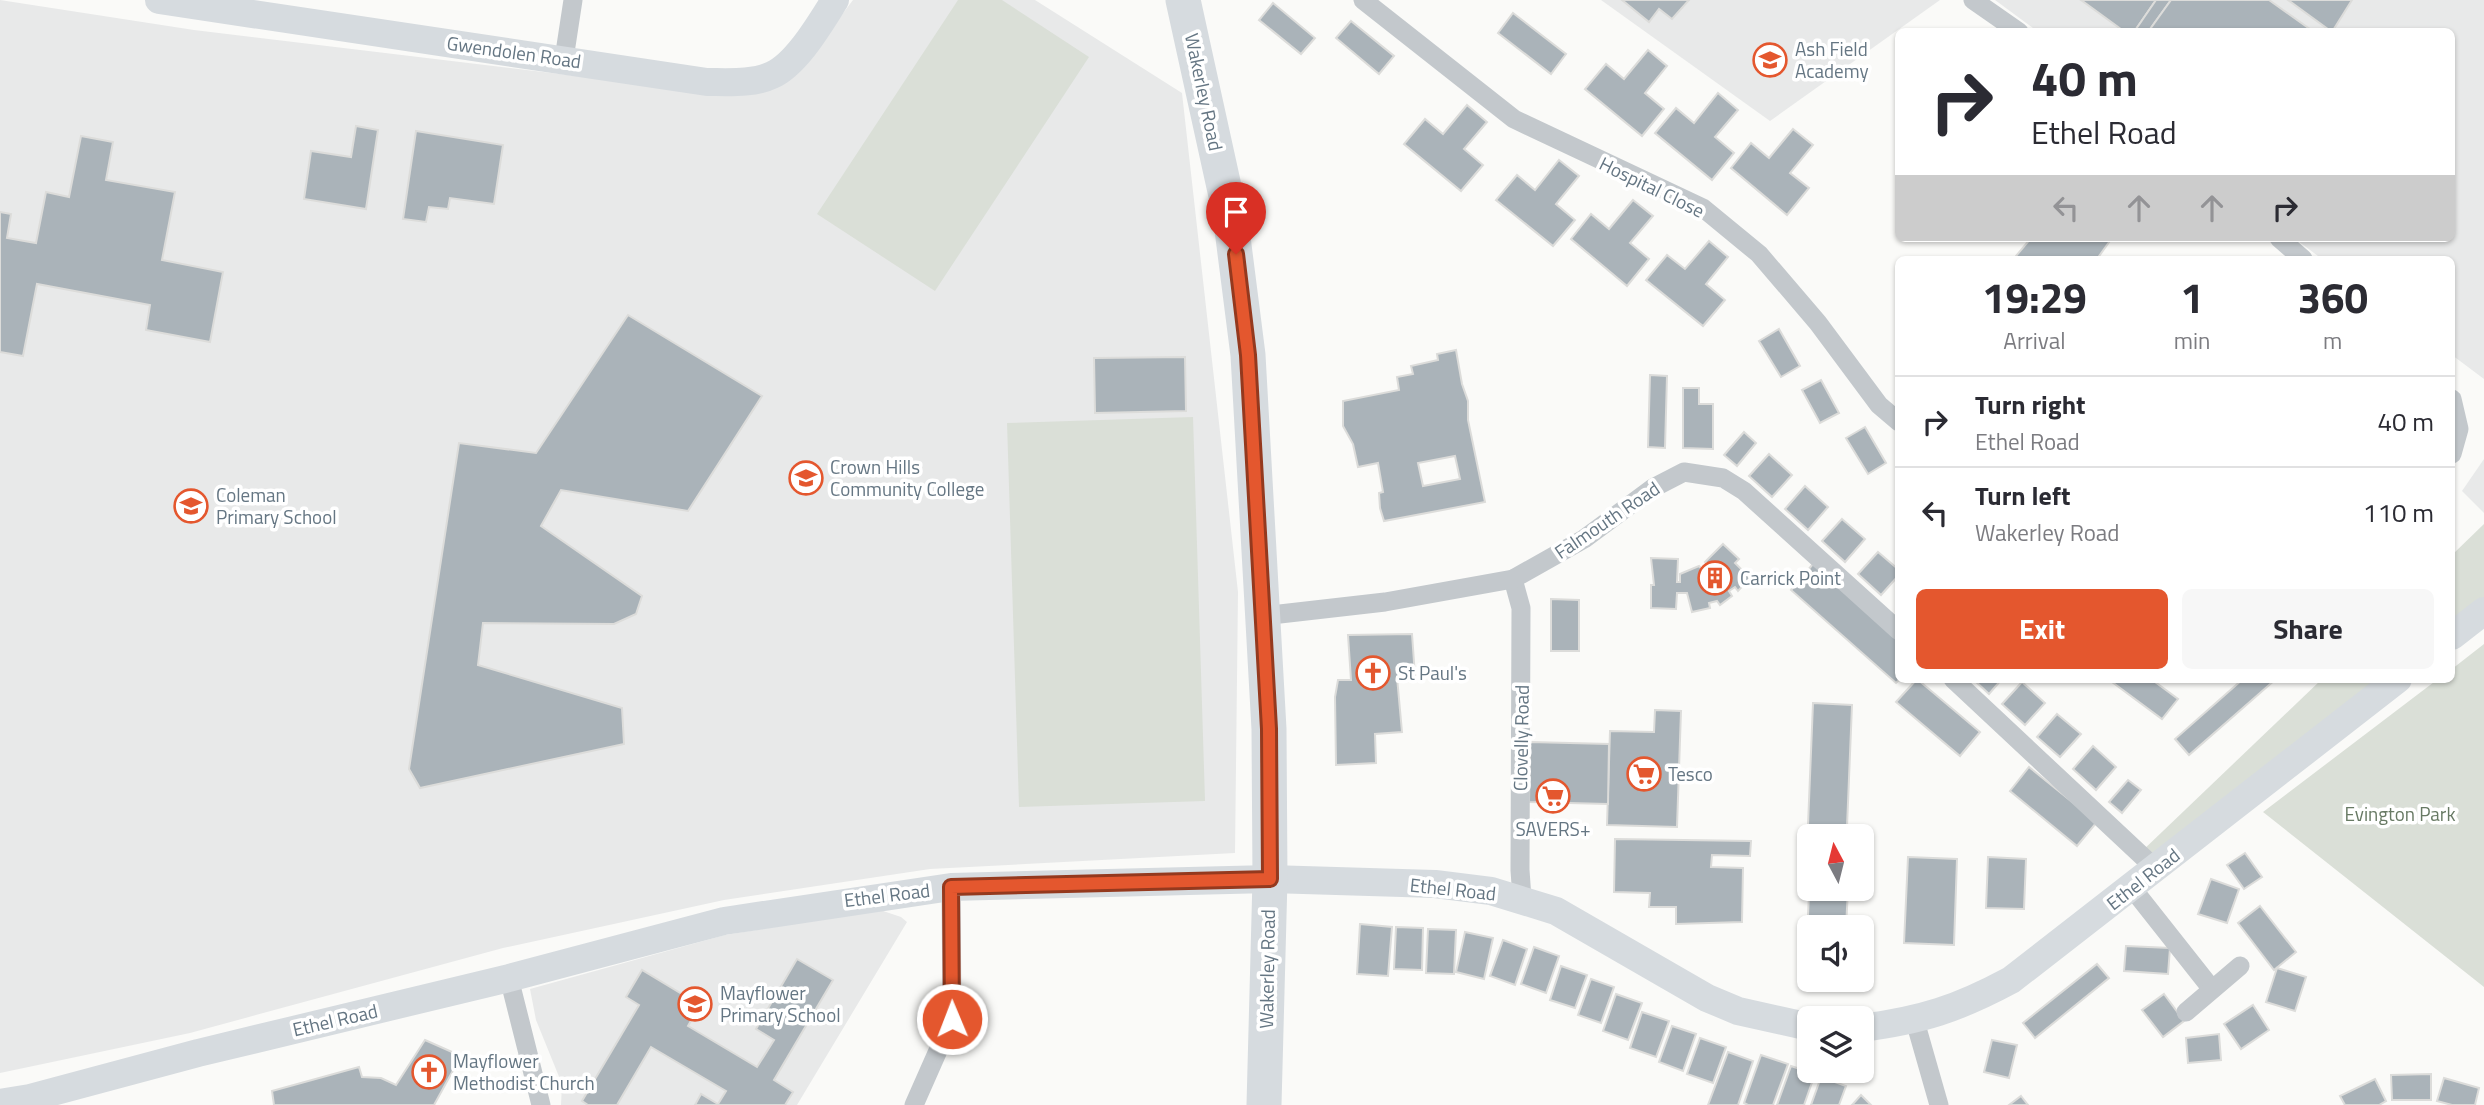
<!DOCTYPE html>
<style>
:root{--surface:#fff;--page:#f7f7f7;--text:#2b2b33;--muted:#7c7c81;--line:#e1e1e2;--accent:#e4572e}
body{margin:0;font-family:"Titillium Web",sans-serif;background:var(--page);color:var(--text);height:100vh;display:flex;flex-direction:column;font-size:26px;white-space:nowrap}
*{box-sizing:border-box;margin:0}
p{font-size:23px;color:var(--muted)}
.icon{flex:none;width:38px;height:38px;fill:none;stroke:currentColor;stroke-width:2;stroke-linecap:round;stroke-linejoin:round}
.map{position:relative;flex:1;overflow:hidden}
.details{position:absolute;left:1895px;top:256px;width:560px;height:427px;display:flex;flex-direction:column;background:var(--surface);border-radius:10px;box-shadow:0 2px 5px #0004}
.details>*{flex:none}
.banner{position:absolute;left:1895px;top:28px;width:560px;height:214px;border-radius:10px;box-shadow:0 2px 5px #0004;background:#fff;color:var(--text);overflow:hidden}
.needle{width:46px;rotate:353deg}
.buttons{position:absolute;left:1797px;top:824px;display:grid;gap:14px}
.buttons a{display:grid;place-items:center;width:77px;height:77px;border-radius:10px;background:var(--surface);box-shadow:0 2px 5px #0004;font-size:35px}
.pin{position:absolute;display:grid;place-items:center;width:60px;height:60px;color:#fff;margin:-72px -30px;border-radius:50% 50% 50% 0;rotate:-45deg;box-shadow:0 0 7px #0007}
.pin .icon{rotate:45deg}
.me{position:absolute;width:77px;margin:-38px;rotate:359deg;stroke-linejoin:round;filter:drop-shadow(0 0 5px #0008)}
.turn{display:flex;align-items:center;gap:24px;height:147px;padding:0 21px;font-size:32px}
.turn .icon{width:91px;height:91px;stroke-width:2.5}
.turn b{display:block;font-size:49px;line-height:60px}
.lanes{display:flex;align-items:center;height:66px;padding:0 21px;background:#0003;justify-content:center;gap:35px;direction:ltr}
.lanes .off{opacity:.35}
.eta{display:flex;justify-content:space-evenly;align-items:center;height:119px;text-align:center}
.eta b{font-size:42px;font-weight:700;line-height:49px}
.cta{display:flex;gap:14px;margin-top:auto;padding:14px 21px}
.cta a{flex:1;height:80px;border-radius:10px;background:var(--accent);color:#fff;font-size:28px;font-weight:700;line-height:80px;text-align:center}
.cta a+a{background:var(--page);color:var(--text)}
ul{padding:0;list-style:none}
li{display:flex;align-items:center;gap:21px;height:91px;padding:0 21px;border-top:2px solid var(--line)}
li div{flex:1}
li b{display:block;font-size:26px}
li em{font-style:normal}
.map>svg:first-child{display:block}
.built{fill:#e8e9e9}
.green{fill:#dadfd7}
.building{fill:#aab3b9;stroke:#dcdcda;stroke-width:2;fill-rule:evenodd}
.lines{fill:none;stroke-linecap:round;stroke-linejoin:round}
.street{stroke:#c3c8cc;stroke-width:19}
.secondary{stroke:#d6dbdf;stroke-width:28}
.highway{stroke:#d6dbdf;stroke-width:35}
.route-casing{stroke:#94391e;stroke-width:18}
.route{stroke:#e4572e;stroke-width:12}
.labels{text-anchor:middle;stroke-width:7;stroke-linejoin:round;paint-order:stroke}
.poi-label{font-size:19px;fill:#657683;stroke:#fff;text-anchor:start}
.street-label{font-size:19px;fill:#657683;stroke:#fff}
.park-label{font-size:19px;fill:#687a64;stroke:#fff}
</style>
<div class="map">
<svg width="2484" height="1105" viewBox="0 0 2484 1105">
<rect width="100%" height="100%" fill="#fafaf8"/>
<g class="built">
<path d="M 0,0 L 194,30 L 692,90 L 809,58 L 853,0 L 1035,0 L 1182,93 L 1238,592 L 1235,853 L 930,869 L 724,900 L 503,948 L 190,1033 L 0,1073 Z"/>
<path d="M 1601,0 L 1940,0 L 1770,121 Z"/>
<path d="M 1995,0 L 2484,0 L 2484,379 L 2452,355 L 2452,259 L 2322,259 L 2294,238 L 2452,238 L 2452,32 L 2037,31 Z"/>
<path d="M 2484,459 L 2484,513 L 2462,491 Z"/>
<path d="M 880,910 L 901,917 L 907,922 L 797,1105 L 561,1105 L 562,1084 L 536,1020 L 530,989 L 725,935 Z"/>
</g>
<g class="green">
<path d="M 958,0 L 1002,0 L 1089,57 L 935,291 L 817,214 Z"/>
<path d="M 1193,417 L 1205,801 L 1019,807 L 1007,423 Z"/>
<path d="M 2484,524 L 2484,601 L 2452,628 L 2452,555 Z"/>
<path d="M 2484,644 L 2484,987 L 2263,812 L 2438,679 L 2452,679 L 2452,669 Z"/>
<path d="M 2322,679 L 2391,679 L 2156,869 L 2140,853 Z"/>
</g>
<g class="building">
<path d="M 1622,0 L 1689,0 L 1672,19 L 1659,9 L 1649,22 Z"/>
<path d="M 2081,0 L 2156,0 L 2134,32 L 2125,32 Z"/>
<path d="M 2156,0 L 2171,0 L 2148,32 L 2134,32 Z"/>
<path d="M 2171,0 L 2269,0 L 2314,32 L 2148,32 Z"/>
<path d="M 2288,0 L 2352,0 L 2332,32 Z"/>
<path d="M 1273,3 L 1315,38 L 1301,54 L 1259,20 Z"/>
<path d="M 1513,13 L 1566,54 L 1551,74 L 1498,33 Z"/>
<path d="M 1351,21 L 1394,56 L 1379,74 L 1336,38 Z"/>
<path d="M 1648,50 L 1667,66 L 1645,93 L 1664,109 L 1642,136 L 1585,89 L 1606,64 L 1624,79 Z"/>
<path d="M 1718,93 L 1738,110 L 1715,137 L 1734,153 L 1712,180 L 1655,133 L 1676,108 L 1694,123 Z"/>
<path d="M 1467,105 L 1487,122 L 1464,149 L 1483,165 L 1461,191 L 1404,144 L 1425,119 L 1443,134 Z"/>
<path d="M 356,126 L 378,130 L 366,209 L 304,199 L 311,151 L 351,157 Z"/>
<path d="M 1793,129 L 1813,145 L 1790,173 L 1809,188 L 1787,215 L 1731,168 L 1751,143 L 1769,158 Z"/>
<path d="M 416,131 L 503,145 L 494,204 L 450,198 L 448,209 L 429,207 L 426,222 L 403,219 Z"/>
<path d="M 81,136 L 113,142 L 106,180 L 175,192 L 162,260 L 223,272 L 210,342 L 146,330 L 150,305 L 37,284 L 23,356 L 0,352 L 0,212 L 11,214 L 7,238 L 36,243 L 46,192 L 69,197 Z"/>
<path d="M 1559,160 L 1579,176 L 1556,204 L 1575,220 L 1553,246 L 1496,200 L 1517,175 L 1535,190 Z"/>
<path d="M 1633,200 L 1653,216 L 1630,243 L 1649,259 L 1627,286 L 1571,239 L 1591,214 L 1609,229 Z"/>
<path d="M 2031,238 L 2112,238 L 2097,259 L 2020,259 L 2016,256 Z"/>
<path d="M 1709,241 L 1728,257 L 1706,284 L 1725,300 L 1703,326 L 1646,280 L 1667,255 L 1685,269 Z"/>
<path d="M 628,315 L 762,396 L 688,511 L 561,490 L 541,526 L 642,596 L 636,614 L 614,624 L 483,623 L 478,665 L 622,708 L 624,744 L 420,788 L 409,769 L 459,443 L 536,453 Z"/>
<path d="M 1779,329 L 1800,366 L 1781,377 L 1759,341 Z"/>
<path d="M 1456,350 L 1462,384 L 1468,401 L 1468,420 L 1485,502 L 1384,521 L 1380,508 L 1379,493 L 1383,492 L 1378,463 L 1358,467 L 1353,444 L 1343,426 L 1343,401 L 1399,390 L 1397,377 L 1413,374 L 1411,366 L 1438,360 L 1437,354 ZM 1455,456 L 1460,479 L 1423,486 L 1418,463 Z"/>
<path d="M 1185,357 L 1186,411 L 1095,413 L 1094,358 Z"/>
<path d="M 1650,375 L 1667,376 L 1665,448 L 1648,447 Z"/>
<path d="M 1821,380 L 1839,413 L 1820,423 L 1802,390 Z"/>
<path d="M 1683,388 L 1699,388 L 1699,404 L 1713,404 L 1713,449 L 1683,448 Z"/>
<path d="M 1865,427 L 1886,463 L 1868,474 L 1846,438 Z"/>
<path d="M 1744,432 L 1756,443 L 1737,466 L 1724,455 Z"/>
<path d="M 1769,454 L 1792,475 L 1772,497 L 1749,476 Z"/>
<path d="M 1805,486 L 1828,507 L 1808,530 L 1785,509 Z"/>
<path d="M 1842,519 L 1865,539 L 1845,562 L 1822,541 Z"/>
<path d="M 1723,544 L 1739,559 L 1735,563 L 1750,578 L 1738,591 L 1735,587 L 1729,591 L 1732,596 L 1720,605 L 1717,601 L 1709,603 L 1710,608 L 1692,612 L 1687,593 L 1677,593 L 1676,609 L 1651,608 L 1651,585 L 1654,585 L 1651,558 L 1678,559 L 1677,582 L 1680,582 L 1680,574 L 1699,566 L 1710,578 L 1715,571 L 1705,562 Z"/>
<path d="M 1878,552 L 1899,570 L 1899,575 L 1881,595 L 1858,574 Z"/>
<path d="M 1813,564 L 1899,639 L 1900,679 L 1896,683 L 1791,590 Z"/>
<path d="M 1551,599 L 1579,600 L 1579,651 L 1551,651 Z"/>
<path d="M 1412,634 L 1415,676 L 1397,677 L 1402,732 L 1375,734 L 1376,763 L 1336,765 L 1335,697 L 1338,680 L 1351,680 L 1348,635 Z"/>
<path d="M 1917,679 L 1980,732 L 1960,756 L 1896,702 Z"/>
<path d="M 1973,679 L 2002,679 L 1989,694 Z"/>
<path d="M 2108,679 L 2151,679 L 2178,699 L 2162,719 Z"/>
<path d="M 2243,679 L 2276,679 L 2189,755 L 2175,739 Z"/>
<path d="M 2022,682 L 2045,703 L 2025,725 L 2002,704 Z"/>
<path d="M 1813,703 L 1852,705 L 1847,827 L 1808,825 Z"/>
<path d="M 1655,710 L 1681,711 L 1677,827 L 1607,825 L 1610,731 L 1654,732 Z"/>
<path d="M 2057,714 L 2081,734 L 2060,757 L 2037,737 Z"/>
<path d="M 1530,742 L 1609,744 L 1608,804 L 1529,802 Z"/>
<path d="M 2093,746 L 2116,767 L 2096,790 L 2073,769 Z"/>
<path d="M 2029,767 L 2097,822 L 2077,846 L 2010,791 Z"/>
<path d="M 2128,780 L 2141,790 L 2122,813 L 2109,802 Z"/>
<path d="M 1615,839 L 1751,841 L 1750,856 L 1712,855 L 1711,867 L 1743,868 L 1742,922 L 1676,924 L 1676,907 L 1649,907 L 1650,893 L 1614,892 Z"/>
<path d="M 2245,853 L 2262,877 L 2244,889 L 2227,865 Z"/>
<path d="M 1908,857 L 1957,859 L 1954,945 L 1904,943 Z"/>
<path d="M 1988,857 L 2026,859 L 2024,909 L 1986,908 Z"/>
<path d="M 1810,872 L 1810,889 L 1848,889 L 1846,928 L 1810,928 L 1810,959 L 1806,958 Z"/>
<path d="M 2211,879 L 2239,889 L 2227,923 L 2198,914 Z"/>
<path d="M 2260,906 L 2296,952 L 2274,970 L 2238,923 Z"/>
<path d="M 1360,924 L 1392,927 L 1388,976 L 1357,974 Z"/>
<path d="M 1396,927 L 1423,928 L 1422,970 L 1394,969 Z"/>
<path d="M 1428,929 L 1456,930 L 1454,974 L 1426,973 Z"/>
<path d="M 1465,932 L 1493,938 L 1484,979 L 1456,972 Z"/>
<path d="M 1503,940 L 1527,949 L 1515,985 L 1490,976 Z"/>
<path d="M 2126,946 L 2170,948 L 2168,974 L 2124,971 Z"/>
<path d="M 1534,947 L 1559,956 L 1546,993 L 1521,984 Z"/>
<path d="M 797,959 L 833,980 L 774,1080 L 793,1092 L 785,1105 L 695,1105 L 701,1094 L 718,1104 L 726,1091 L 651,1047 L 617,1105 L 588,1105 L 582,1101 L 639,1005 L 626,997 L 642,970 L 700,1005 L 688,1026 L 757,1067 L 774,1040 L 756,1029 Z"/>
<path d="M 2097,964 L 2109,978 L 2035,1038 L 2023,1023 Z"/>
<path d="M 1561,966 L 1587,975 L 1575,1008 L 1550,1000 Z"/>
<path d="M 2277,968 L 2306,977 L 2295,1011 L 2266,1002 Z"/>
<path d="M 1591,979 L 1614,987 L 1601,1023 L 1578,1015 Z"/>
<path d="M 1616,994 L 1642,1003 L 1628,1040 L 1603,1031 Z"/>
<path d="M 2164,994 L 2184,1021 L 2163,1037 L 2142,1010 Z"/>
<path d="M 2253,1005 L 2269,1030 L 2241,1049 L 2224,1024 Z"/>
<path d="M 1642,1012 L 1669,1021 L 1656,1057 L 1630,1048 Z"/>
<path d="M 1672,1026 L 1696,1034 L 1683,1071 L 1659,1062 Z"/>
<path d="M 2219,1034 L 2221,1060 L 2188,1063 L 2186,1038 Z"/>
<path d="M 1700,1038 L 1726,1047 L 1713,1083 L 1687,1074 Z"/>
<path d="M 425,1040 L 461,1056 L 434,1105 L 274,1105 L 272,1091 L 359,1067 L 362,1077 L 381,1078 L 396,1085 Z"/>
<path d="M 1992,1040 L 2017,1045 L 2009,1078 L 1984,1072 Z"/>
<path d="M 1728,1052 L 1753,1061 L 1738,1105 L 1708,1105 Z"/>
<path d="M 1761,1055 L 1788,1064 L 1773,1105 L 1748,1105 L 1744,1103 Z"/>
<path d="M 1791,1066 L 1815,1074 L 1804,1105 L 1777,1105 Z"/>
<path d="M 2431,1074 L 2431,1100 L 2392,1100 L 2391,1075 Z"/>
<path d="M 1821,1077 L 1846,1086 L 1839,1105 L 1811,1105 Z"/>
<path d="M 2444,1078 L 2479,1088 L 2475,1105 L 2452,1105 L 2437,1101 Z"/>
<path d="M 2375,1079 L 2386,1101 L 2379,1105 L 2345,1105 L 2340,1096 Z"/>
<path d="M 1861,1095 L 1871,1105 L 1852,1105 Z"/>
<path d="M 2021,1096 L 2028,1105 L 2009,1105 Z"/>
</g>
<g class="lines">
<g class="street">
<path d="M 1363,0 L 1514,119 L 1703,208 L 1759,254 L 1818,323 L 1879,405 L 1899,422"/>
<path d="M 1973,0 L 2019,32"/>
<path d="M 564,59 L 573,0"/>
<path d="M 2279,238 L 2303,259"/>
<path d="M 2452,399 L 2459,429 L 2452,454"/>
<path d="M 1513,579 L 1521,608 L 1520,870 L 1522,899"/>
<path d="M 1262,616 L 1385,602 L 1513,579 L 1584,539 L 1653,488 L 1684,472 L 1723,478 L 1744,491 L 1899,631"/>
<path d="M 1953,679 L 2156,869"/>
<path d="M 2132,888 L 2211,988"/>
<path d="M 509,978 L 541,1105"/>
<path d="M 2186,1012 L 2240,966"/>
<path d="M 1915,1021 L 1939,1105"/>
<path d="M 914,1105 L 952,1019 L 951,887"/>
</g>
<g class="secondary">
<path d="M 159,0 L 707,82 C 727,82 754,84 772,75 C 797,64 821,22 835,0"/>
<path d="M 2452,636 L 2484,611"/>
<path d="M 1862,1028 C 1922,1020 1957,1009 2011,980 L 2398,679"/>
<path d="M 0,1103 L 30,1098 L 198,1053 L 509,978 L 724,921 L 951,887 L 1270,879 L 1435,884 L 1491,891 L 1556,911 L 1707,998 L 1738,1011 L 1810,1027"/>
</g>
<path class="highway" d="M 1183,0 L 1230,214 L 1248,355 L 1269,729 L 1270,879 L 1264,1105"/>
</g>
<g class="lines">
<defs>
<path id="route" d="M 952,1019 L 951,887 L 1270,879 L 1269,729 L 1248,355 L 1236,254"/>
</defs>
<use href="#route" class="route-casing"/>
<use href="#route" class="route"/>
</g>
<defs>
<symbol id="school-ring" viewBox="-11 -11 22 22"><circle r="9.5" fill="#fff" stroke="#e4572e" stroke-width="1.5"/><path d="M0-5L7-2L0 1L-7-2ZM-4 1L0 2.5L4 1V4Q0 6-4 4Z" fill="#e4572e"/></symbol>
<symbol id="building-ring" viewBox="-11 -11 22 22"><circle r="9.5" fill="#fff" stroke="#e4572e" stroke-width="1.5"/><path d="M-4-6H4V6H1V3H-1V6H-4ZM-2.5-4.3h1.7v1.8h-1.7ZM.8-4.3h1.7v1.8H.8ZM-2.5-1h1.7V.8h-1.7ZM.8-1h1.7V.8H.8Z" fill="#e4572e"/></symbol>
<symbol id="church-ring" viewBox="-11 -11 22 22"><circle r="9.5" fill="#fff" stroke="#e4572e" stroke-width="1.5"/><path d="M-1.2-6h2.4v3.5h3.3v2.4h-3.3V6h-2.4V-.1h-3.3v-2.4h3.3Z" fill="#e4572e"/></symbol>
<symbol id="supermarket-ring" viewBox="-11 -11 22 22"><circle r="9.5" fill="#fff" stroke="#e4572e" stroke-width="1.5"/><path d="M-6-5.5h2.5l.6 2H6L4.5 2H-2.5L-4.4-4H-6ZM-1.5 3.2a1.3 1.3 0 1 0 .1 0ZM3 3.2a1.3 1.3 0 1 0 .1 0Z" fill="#e4572e"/></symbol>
</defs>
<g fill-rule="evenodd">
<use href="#school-ring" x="1751" y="41" width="38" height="38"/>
<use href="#school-ring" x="787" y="459" width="38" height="38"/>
<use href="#school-ring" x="172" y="487" width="38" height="38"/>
<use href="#building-ring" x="1696" y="559" width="38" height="38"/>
<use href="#church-ring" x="1354" y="654" width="38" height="38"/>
<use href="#supermarket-ring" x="1625" y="755" width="38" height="38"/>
<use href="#supermarket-ring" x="1534" y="777" width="38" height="38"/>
<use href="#school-ring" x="676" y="985" width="38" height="38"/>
<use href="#church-ring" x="410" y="1053" width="38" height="38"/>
</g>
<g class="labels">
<g class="poi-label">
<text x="1795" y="56">Ash Field<tspan x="1795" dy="22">Academy</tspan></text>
<text x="830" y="474">Crown Hills<tspan x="830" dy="22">Community College</tspan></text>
<text x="216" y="502">Coleman<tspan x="216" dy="22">Primary School</tspan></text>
<text x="1740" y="585">Carrick Point</text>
<text x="1398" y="680">St Paul's</text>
<text x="1668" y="781">Tesco</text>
<text x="1553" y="836" text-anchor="middle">SAVERS+</text>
<text x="720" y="1000">Mayflower<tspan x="720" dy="22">Primary School</tspan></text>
<text x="453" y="1068">Mayflower<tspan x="453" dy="22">Methodist Church</tspan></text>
</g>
<g class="street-label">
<text transform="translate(514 52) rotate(8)" y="7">Gwendolen Road</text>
<text transform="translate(1204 92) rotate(78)" y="7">Wakerley Road</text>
<text transform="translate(1652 187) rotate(26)" y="7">Hospital Close</text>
<text transform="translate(1607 520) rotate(-34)" y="7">Falmouth Road</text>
<text transform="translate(1521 738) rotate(-89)" y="7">Clovelly Road</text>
<text transform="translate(2143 879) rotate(-38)" y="7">Ethel Road</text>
<text transform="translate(1453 889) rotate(6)" y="7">Ethel Road</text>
<text transform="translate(887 895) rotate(-7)" y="7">Ethel Road</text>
<text transform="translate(1267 969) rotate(-89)" y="7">Wakerley Road</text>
<text transform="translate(335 1020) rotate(-13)" y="7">Ethel Road</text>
</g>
<g class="park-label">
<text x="2400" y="821">Evington Park</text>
</g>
</g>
</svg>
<div class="buttons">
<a><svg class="needle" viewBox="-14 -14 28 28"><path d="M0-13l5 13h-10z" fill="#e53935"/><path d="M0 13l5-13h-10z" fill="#7c7c81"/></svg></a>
<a><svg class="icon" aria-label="sound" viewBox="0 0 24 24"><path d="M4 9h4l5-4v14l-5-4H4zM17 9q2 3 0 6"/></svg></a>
<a><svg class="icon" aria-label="layers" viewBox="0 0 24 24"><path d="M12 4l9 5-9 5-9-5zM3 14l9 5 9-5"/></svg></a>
</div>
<div class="pin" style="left:1236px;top:254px;background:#d93025"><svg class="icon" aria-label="arrive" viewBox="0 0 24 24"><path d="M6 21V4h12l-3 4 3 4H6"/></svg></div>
<svg class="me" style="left:952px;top:1019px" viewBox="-20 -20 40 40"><circle r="17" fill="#e4572e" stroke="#fff" stroke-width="3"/><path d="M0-11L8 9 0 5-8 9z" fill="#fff"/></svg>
<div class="banner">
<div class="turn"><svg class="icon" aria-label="right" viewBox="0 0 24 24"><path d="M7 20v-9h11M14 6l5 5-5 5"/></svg><div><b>40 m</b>Ethel Road</div></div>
<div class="lanes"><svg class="icon off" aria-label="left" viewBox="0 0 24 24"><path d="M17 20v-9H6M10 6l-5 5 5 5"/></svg><svg class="icon off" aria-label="ahead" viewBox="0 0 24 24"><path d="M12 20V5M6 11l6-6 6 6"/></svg><svg class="icon off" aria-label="ahead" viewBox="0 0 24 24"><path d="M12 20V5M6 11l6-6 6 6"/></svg><svg class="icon" aria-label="right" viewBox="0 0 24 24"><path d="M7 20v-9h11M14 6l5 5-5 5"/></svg></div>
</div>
<section class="details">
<div class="eta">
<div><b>19:29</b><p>Arrival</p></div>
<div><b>1</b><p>min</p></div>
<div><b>360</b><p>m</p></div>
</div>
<ul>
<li><svg class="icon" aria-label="right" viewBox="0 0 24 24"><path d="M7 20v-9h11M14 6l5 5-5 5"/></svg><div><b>Turn right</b><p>Ethel Road</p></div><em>40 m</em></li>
<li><svg class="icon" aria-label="left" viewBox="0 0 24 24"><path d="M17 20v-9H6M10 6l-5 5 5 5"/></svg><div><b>Turn left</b><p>Wakerley Road</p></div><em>110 m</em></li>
</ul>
<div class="cta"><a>Exit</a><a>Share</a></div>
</section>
</div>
